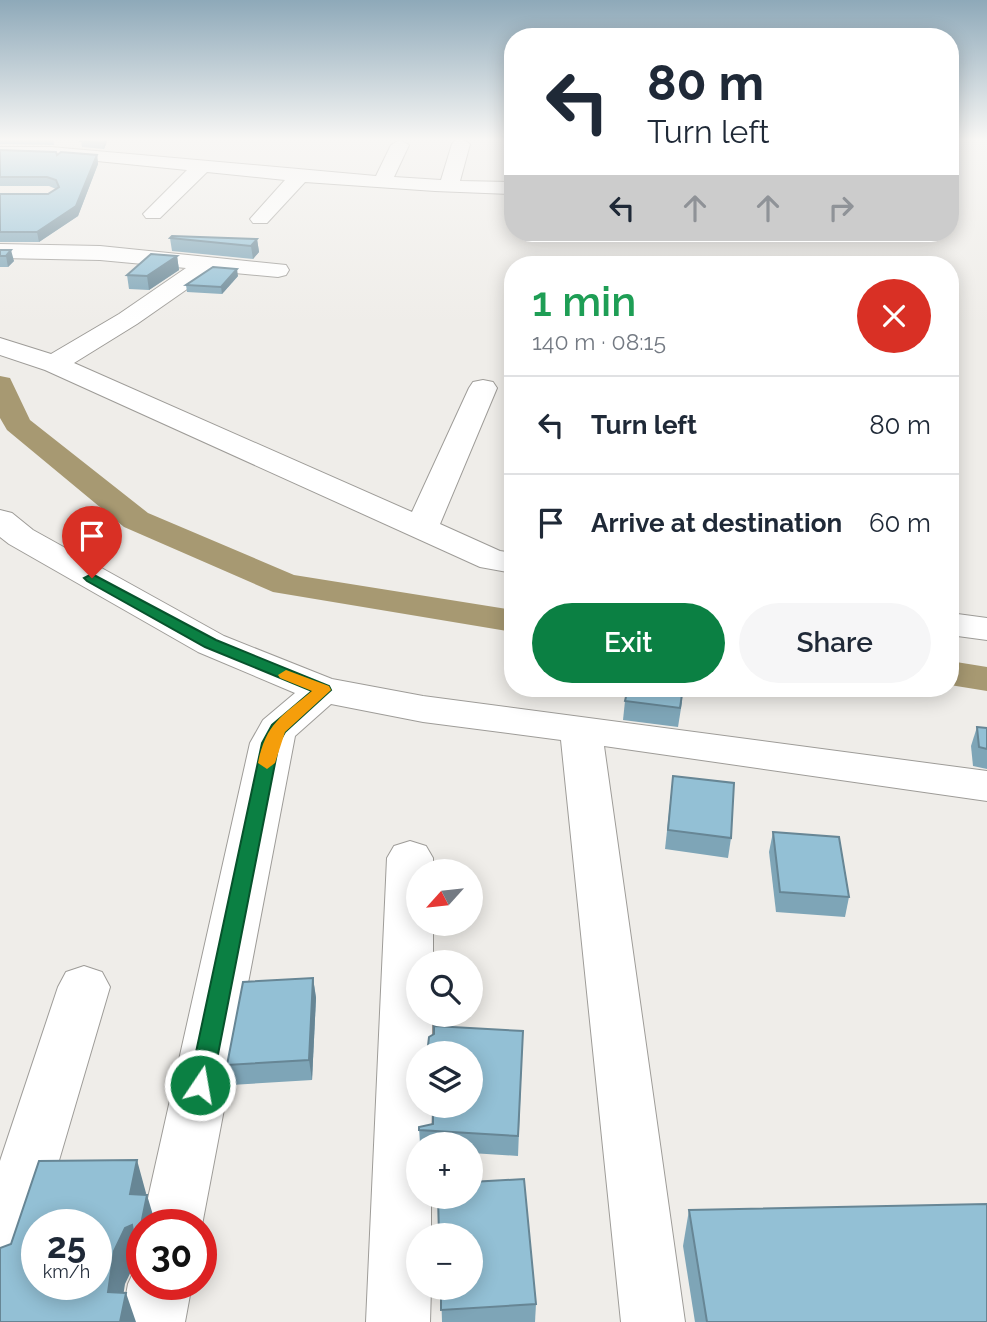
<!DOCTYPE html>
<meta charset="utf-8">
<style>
:root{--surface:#fff;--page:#f6f6f7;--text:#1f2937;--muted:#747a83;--line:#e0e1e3;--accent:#0b8043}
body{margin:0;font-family:Raleway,sans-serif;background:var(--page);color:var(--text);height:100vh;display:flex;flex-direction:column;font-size:26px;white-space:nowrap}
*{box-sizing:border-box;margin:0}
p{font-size:23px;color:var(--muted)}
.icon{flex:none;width:38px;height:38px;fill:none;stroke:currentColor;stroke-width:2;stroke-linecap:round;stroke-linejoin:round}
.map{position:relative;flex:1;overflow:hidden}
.drawer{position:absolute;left:504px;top:256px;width:455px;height:441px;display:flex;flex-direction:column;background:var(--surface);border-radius:28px;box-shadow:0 4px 18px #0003}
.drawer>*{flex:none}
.hud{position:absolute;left:504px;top:28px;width:455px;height:214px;border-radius:28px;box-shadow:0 4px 18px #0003;background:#fff;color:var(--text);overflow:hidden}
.needle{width:46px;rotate:243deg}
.fabs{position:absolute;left:406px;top:859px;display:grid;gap:14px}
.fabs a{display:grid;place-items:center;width:77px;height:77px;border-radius:50%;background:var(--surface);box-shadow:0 4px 18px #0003;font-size:35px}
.speed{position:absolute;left:21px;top:1209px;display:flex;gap:14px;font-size:35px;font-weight:700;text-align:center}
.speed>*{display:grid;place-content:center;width:91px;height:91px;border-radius:50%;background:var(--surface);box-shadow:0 4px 18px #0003;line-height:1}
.speed small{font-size:18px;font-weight:400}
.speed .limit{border:10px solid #d22;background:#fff;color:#111}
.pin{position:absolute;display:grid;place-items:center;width:60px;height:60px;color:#fff;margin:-72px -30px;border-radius:50% 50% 50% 0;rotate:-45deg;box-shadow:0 0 7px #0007}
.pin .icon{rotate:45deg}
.me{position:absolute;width:77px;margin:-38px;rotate:12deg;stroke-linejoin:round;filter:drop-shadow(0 0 5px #0008)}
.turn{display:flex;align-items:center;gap:24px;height:147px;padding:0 28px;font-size:32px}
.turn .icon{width:91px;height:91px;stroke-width:2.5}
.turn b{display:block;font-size:49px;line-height:60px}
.lanes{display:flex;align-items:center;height:66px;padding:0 28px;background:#0003;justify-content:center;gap:35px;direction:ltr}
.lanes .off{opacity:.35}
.round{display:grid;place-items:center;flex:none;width:74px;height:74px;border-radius:37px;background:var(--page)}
.head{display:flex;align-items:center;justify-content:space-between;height:119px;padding:0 28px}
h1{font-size:42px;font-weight:600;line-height:52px;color:#1e9e55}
.primary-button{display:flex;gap:14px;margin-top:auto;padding:14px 28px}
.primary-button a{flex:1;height:80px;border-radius:42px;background:var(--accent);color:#fff;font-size:28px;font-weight:600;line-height:80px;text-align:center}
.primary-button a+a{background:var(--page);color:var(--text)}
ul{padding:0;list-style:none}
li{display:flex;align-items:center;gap:21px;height:98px;padding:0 28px;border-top:2px solid var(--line)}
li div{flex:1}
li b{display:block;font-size:26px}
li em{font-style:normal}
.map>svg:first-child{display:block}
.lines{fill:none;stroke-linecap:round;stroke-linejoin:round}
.canal{fill:#a79972;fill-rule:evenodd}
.street-casing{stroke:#9e9c98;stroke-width:2}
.street{fill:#fff;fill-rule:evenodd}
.wall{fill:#7ea5b7}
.shaded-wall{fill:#678695}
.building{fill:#93c0d5;stroke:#678695;stroke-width:2;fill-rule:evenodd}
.route{fill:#0b8043;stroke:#07532c;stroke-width:2}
.slow{fill:#f59e0b}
</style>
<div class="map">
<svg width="987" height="1322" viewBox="0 0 987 1322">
<rect width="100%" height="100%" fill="#efede9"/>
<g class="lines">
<g class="canal">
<path d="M 0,376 L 10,378 L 30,420 L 148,513 L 294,575 L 513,610 L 513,632 L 273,592 L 124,527 L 7,430 L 0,418 Z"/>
<path d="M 950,661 L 987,667 L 987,691 L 950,685 Z"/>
</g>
<defs>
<g id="street">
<path d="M 462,139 L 470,144 L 460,181 L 513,182 L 513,194 L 435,191 L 305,182 L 267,223 L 253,223 L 250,219 L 285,180 L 207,172 L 160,218 L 146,218 L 143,214 L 187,170 L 77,159 L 0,157 L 0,147 L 51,147 L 376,176 L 391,145 L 400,140 L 409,145 L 394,177 L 441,180 L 452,144 L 455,140 Z"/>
<path d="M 0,244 L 100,246 L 286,265 L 289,270 L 286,275 L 278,277 L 213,271 L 137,324 L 74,363 L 412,512 L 469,388 L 473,382 L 483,380 L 493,382 L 497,388 L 440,524 L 500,551 L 513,553 L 513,573 L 480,567 L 45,370 L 0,355 L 0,338 L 51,354 L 119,314 L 186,268 L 100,260 L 0,258 Z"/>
<path d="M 0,510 L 12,513 L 33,530 L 224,636 L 332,679 L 423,696 L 987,771 L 987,801 L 604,746 L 685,1322 L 621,1322 L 561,740 L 423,722 L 331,704 L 295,736 L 202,1225 L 201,1228 L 201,1225 L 142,1225 L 250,743 L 263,720 L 295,693 L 198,652 L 9,544 L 0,537 Z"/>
<path d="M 950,613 L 987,618 L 987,640 L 950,635 Z"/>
<path d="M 410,841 L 426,846 L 433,858 L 433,872 L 418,872 L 418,924 L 433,924 L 433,962 L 418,962 L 418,1015 L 432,1015 L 432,1054 L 418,1054 L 418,1106 L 432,1106 L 431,1144 L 418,1144 L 418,1197 L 431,1197 L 431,1236 L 418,1236 L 418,1288 L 431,1288 L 430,1322 L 366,1322 L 387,858 L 394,846 Z"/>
<path d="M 84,966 L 102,972 L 110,987 L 40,1225 L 37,1225 L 37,1235 L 22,1275 L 0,1284 L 0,1161 L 58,987 L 66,972 Z"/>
<path d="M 142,1260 L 142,1284 L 192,1284 L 185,1322 L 121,1322 L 128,1284 L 138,1262 Z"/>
</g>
</defs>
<use href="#street" class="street-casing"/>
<use href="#street" class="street"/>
</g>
<g class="wall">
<path d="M 0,139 L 53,139 L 54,145 L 0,144 Z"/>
<path d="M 84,139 L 108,139 L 104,149 L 82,147 L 81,141 Z"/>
<path d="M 0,150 L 57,155 L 97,155 L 98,164 L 78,216 L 39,242 L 0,242 L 0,194 L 48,194 L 56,189 L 49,186 L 0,186 Z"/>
<path d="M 170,238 L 257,239 L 259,252 L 253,259 L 172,251 Z"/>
<path d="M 0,250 L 14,261 L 8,267 L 0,267 Z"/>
<path d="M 177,256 L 179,270 L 149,290 L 129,289 L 127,275 Z"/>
<path d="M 238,276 L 222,294 L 187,292 L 186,285 Z"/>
<path d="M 625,701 L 682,702 L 678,727 L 623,720 Z"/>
<path d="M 977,727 L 987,728 L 987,769 L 973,766 L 971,746 Z"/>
<path d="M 673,776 L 731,838 L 728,858 L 665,849 Z"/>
<path d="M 773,832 L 849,897 L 845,917 L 776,912 L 769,852 Z"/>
<path d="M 313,978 L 316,998 L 312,1080 L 231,1085 L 227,1065 Z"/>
<path d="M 523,1031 L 518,1156 L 471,1153 L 471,1144 L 420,1144 L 419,1127 L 433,1124 Z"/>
<path d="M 689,1210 L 987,1322 L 695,1322 L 683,1246 Z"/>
<path d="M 441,1288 L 536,1304 L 535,1322 L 442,1322 Z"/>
</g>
<g class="shaded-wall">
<path d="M 105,139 L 108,139 L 104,149 L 103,143 Z"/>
<path d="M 97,155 L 98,164 L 78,216 L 39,242 L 37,232 Z"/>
<path d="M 257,239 L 259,252 L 253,259 L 251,246 Z"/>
<path d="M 11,250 L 14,261 L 8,267 L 6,256 Z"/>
<path d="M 177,256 L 179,270 L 149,290 L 147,276 Z"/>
<path d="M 237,269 L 238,276 L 222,294 L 221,287 Z"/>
<path d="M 313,978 L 316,998 L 312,1080 L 309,1060 Z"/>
<path d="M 137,1160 L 146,1193 L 140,1227 L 130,1194 Z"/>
<path d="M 147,1195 L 156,1225 L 142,1225 L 142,1268 L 139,1259 L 136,1261 L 125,1284 L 119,1322 L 108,1292 L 114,1251 L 125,1228 Z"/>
<path d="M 126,1293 L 136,1322 L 120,1322 Z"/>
</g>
<g class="building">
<path d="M 84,139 L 105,139 L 103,143 L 81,141 Z"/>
<path d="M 0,150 L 56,152 L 57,155 L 61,152 L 97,155 L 76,206 L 37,232 L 0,232 L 0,194 L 48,194 L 59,187 L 56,180 L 47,177 L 0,177 Z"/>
<path d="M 172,236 L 257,239 L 251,246 L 170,238 Z"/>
<path d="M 0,250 L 11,250 L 6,256 L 0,256 Z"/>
<path d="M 151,254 L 177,256 L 147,276 L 127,275 Z"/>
<path d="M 213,267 L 237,269 L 221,287 L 186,285 Z"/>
<path d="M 628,688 L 683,688 L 680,708 L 625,701 Z"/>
<path d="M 977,727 L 987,728 L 987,749 L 979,747 Z"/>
<path d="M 673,776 L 734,783 L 731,838 L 668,830 Z"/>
<path d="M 773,832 L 839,837 L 849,897 L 780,892 Z"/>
<path d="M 313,978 L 309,1060 L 227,1065 L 243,982 Z"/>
<path d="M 434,1026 L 523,1031 L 518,1136 L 419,1130 L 419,1127 L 433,1124 L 433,1106 L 471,1106 L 471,1054 L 427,1054 L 429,1037 L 434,1034 Z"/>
<path d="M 137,1160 L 130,1194 L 147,1195 L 136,1249 L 132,1225 L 125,1228 L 114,1251 L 108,1292 L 126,1293 L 120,1322 L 0,1322 L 0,1248 L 11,1244 L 39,1161 ZM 37,1225 L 96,1225 L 96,1284 L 37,1284 Z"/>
<path d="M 524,1179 L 536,1304 L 441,1310 L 441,1288 L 471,1288 L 471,1236 L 439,1236 L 438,1197 L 471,1197 L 471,1182 Z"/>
<path d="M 987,1204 L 987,1322 L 707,1322 L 689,1210 Z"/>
</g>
<linearGradient id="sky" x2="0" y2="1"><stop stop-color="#8ea9b9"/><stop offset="0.43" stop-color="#f8f7f5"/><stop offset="1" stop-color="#f8f7f5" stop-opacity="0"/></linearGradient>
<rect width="987" height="324" fill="url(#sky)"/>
<path class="route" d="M 92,574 L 216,640 L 329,686 L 331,690 L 285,732 L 279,743 L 212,1085 L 208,1092 L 200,1095 L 192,1092 L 189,1085 L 262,743 L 272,725 L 312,691 L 205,647 L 87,581 L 84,578 Z"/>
<path class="slow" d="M 286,670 L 329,686 L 331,690 L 285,732 L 275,763 L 267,769 L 258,763 C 266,723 282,716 312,691 L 280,678 L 278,675 Z"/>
</svg>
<div class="fabs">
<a><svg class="needle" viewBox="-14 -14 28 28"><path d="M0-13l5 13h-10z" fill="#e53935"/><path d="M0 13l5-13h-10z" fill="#747a83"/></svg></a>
<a><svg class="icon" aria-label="search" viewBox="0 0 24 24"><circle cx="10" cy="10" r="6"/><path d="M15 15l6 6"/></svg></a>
<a><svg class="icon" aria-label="layers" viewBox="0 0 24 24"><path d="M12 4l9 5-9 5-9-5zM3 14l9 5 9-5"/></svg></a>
<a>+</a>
<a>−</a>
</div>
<div class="speed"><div>25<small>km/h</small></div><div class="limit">30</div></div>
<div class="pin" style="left:92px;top:578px;background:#d93025"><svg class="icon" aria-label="arrive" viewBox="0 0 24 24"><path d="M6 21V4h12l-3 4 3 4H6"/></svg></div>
<svg class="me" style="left:200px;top:1085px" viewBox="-20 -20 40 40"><circle r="17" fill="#0b8043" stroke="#fff" stroke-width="3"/><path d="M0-11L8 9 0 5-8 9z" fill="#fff"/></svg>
<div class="hud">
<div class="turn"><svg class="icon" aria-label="left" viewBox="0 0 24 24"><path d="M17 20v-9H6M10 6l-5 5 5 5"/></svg><div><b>80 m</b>Turn left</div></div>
<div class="lanes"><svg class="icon" aria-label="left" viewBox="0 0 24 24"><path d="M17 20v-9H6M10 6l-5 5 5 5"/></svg><svg class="icon off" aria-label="ahead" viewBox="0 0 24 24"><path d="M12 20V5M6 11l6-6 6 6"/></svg><svg class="icon off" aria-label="ahead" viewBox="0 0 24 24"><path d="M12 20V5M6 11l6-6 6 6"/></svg><svg class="icon off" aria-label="right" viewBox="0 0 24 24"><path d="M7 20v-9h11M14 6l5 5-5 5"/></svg></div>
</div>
<section class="drawer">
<div class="head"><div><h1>1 min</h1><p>140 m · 08:15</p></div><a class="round" style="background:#d93025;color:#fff"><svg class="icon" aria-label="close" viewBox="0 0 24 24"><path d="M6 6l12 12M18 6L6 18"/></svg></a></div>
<ul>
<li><svg class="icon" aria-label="left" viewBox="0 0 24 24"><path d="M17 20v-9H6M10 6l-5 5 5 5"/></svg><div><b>Turn left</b></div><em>80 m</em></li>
<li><svg class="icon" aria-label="arrive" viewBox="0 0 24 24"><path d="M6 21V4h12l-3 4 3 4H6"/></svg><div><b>Arrive at destination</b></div><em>60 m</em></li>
</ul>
<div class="primary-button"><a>Exit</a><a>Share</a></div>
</section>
</div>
